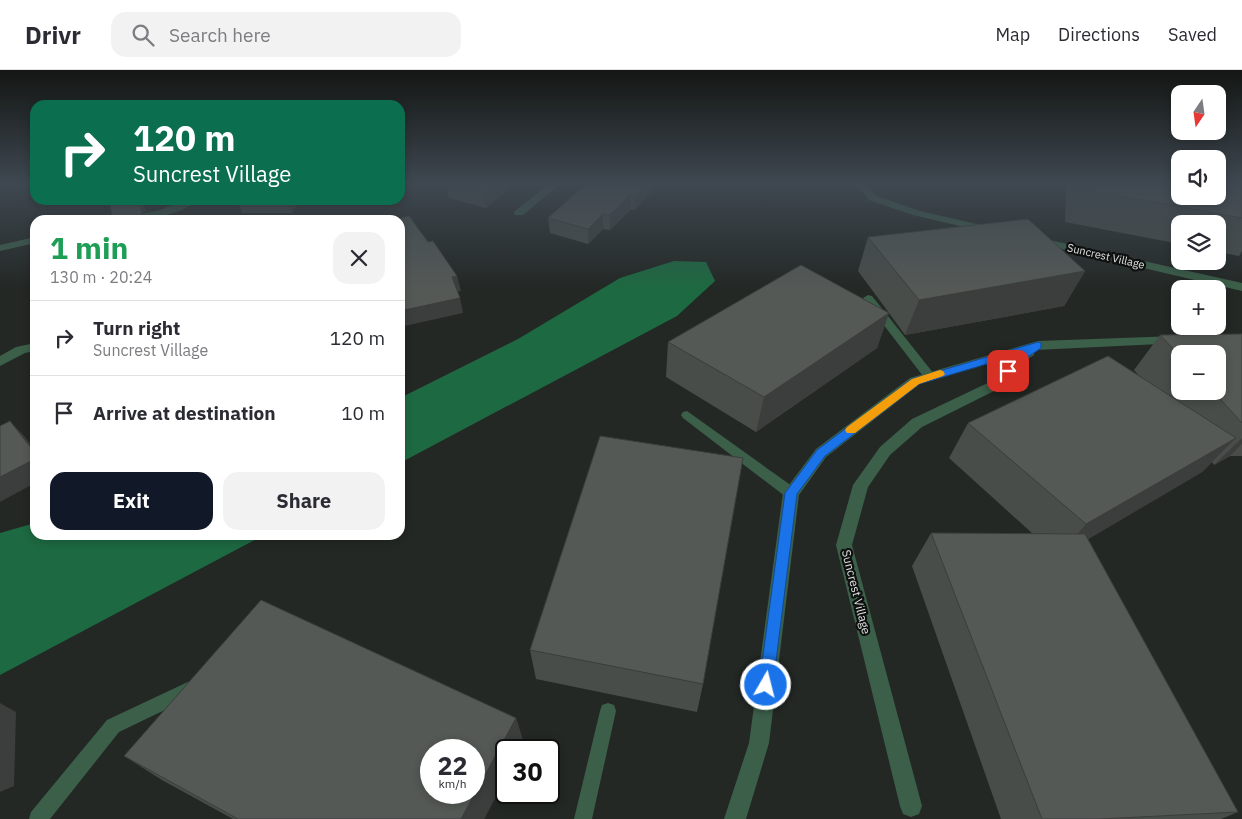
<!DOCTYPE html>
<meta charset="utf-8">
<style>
:root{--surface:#fff;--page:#f2f2f3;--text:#2b2b33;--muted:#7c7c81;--line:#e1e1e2;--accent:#111827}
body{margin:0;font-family:"IBM Plex Sans",sans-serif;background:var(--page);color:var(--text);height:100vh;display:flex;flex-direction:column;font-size:19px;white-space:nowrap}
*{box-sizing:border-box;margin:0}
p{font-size:16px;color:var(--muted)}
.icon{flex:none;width:28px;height:28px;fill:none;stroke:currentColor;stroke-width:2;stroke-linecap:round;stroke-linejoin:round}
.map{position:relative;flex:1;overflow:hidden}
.drawer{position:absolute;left:30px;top:145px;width:375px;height:325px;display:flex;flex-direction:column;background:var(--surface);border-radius:15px;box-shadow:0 2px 8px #0003}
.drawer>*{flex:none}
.hud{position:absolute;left:30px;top:30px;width:375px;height:105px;border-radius:15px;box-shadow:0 2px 8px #0003;background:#0b6e4f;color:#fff;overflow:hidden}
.needle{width:32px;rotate:193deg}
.fabs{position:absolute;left:1171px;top:15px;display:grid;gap:10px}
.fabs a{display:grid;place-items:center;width:55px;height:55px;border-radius:10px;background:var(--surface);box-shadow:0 2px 8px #0003;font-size:25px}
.speed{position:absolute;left:420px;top:669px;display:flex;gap:10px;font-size:25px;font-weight:700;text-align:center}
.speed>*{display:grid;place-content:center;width:65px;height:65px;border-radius:50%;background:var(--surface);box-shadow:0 2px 8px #0003;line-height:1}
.speed small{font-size:12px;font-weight:400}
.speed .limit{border:2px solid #111;border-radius:8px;background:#fff;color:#111}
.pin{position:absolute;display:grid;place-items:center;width:42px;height:42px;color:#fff;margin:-21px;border-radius:10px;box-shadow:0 2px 8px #0006}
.me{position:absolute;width:55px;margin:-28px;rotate:8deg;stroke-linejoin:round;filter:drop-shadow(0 0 4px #0008)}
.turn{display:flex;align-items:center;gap:18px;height:105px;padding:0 20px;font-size:22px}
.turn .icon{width:65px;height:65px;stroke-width:2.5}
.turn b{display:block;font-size:35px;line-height:42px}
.round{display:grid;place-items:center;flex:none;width:52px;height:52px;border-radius:15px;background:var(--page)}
.head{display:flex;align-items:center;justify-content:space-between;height:85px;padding:0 20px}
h1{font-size:30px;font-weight:800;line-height:38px;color:#1e9e55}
.primary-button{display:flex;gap:10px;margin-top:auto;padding:10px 20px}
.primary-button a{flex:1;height:58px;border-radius:15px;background:var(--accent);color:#fff;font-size:20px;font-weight:800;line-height:58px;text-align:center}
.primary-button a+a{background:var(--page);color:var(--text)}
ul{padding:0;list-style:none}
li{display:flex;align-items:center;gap:15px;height:75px;padding:0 20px;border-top:1px solid var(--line)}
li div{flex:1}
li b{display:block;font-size:19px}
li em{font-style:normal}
header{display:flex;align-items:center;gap:30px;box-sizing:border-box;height:70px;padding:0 25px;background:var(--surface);border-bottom:1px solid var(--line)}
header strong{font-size:24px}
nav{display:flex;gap:28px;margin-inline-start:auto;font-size:18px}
.search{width:350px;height:45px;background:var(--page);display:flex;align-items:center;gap:12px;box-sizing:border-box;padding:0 18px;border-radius:15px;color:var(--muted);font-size:19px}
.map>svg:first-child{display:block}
.forest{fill:#1d6941}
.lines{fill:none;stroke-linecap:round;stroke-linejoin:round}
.lane{fill:#3b5f49;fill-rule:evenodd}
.street{fill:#3b5f49;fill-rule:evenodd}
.wall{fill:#484d4a;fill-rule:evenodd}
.shaded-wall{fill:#3b3e3c}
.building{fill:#545956;stroke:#3b3e3c;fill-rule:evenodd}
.route{fill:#1a73e8;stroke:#114b97}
.slow{fill:#f59e0b}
.labels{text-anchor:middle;stroke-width:4.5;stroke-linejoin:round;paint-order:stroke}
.far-street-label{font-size:11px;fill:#dee0df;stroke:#0e100f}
.street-label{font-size:12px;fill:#dee0df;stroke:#0e100f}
</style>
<header>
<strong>Drivr</strong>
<div class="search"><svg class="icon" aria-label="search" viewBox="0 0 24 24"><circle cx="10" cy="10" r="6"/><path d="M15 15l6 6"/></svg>Search here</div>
<nav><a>Map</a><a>Directions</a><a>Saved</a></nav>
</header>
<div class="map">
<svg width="1242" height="749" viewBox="0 0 1242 749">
<rect width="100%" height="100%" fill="#232825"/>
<g class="forest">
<path d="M 674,191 L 706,192 L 715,211 L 677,246 L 400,393 L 400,328 L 518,269 L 620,208 Z"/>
<path d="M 35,453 L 35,465 L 264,465 L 0,605 L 0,463 Z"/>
</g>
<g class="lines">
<g class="lane">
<path d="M 868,225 L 872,226 L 934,304 L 936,307 L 934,310 L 926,310 L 863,228 Z"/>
<path d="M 687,341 L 796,419 L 798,423 L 796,427 L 791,428 L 786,427 L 683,348 L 681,345 L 683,342 Z"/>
<path d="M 192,610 L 198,612 L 200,618 L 198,624 L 119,662 L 50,749 L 29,749 L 31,742 L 107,650 Z"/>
<path d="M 608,633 L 614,635 L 616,641 L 592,749 L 574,749 L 600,641 L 602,635 Z"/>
</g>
<g class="street">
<path d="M 549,114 L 560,114 L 523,145 L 515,145 L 514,143 L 515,141 Z"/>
<path d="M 855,114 L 865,114 L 877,126 L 920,141 L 994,158 L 995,160 L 990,163 L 913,145 L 869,130 Z"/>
<path d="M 184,130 L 197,130 C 181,146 145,150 123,150 L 124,148 L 160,140 Z"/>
<path d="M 35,167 L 35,173 L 0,181 L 0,175 Z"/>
<path d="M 1036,167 L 1242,213 L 1242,221 L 1032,172 L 1031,170 L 1032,168 Z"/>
<path d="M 1176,266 L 1181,267 L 1182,270 L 1181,273 L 1035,280 L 1034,285 L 1020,294 L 1006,315 L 922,357 L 890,385 L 868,417 L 852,475 L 922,736 L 919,744 L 911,747 L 903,744 L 900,736 L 836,475 L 853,415 L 880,377 L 912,349 L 996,309 L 1011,287 L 920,314 L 826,387 L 799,425 L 769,673 L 746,749 L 724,749 L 749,673 L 783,423 L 816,379 L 910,308 L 1038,271 Z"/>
<path d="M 35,273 L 35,281 L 25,283 L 0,296 L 0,286 L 16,277 Z"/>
</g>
</g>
<g class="wall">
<path d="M 446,114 L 515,114 L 486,138 L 449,128 Z"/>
<path d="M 586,114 L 662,114 L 658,118 L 656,117 L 635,140 L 631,139 L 610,160 L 603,159 L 588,174 L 550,163 L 548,148 Z"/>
<path d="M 1068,114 L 1242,114 L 1242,181 L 1239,186 L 1218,182 L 1218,154 L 1180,154 L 1180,174 L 1065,152 L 1066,117 Z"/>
<path d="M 237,130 L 301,130 L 292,143 L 242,143 Z"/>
<path d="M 868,167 L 1085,201 L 1064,236 L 905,265 L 889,243 L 877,278 L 756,362 L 666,307 L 668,272 L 889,243 L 858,201 Z"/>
<path d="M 1242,264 L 1242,386 L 1230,386 L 1214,395 L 1212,392 L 1202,402 L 1088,469 L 1238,742 L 1221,749 L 1001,749 L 912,496 L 931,463 L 1033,464 L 949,388 L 968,353 L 1140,307 L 1134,300 L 1160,265 ZM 1180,284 L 1218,321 L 1180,321 Z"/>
<path d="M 530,580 L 703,614 L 697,642 L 536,609 Z"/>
<path d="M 516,648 L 524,674 L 520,680 L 506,680 L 506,707 L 484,749 L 233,749 L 162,710 L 124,686 Z"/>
</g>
<g class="shaded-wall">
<path d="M 495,114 L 515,114 L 486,138 L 484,123 Z"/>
<path d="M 646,114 L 656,114 L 656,117 L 635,140 L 635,125 Z"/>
<path d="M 631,124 L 631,139 L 610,160 L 610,145 Z"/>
<path d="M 120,130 L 143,130 L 146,141 L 143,142 L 148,150 L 143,150 L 112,135 L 115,131 Z"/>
<path d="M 287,130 L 301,130 L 292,143 Z"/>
<path d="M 603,144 L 603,159 L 588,174 L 588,159 Z"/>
<path d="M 1085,201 L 1064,236 L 905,265 L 919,230 Z"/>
<path d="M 457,206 L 461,221 L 456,222 L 452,207 Z"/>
<path d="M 460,228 L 463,243 L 400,257 L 400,241 Z"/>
<path d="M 889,243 L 877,278 L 756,362 L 764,327 Z"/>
<path d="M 10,351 L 25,367 L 35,380 L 35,383 Z"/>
<path d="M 1236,368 L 1202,402 L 1058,487 L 1086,454 Z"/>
<path d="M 1242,368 L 1242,374 L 1230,386 L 1214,395 Z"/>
<path d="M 35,389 L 35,413 L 0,432 L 0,407 Z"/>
<path d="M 0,633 L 16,642 L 14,716 L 0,722 Z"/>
<path d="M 516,648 L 524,674 L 520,680 L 506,680 L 506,707 L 484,749 L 461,749 Z"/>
</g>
<g class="building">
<path d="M 449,114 L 495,114 L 484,123 Z"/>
<path d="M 586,114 L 646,114 L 635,125 L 631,124 L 610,145 L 603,144 L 588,159 L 548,148 Z"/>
<path d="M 1083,114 L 1180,114 L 1180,126 L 1218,126 L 1218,114 L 1242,114 L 1242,148 L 1083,119 Z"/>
<path d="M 109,130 L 120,130 L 115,131 L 112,135 L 140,135 L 143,150 L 113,150 Z"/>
<path d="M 409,146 L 428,172 L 433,171 L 457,206 L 452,207 L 460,228 L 400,241 L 400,150 L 393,150 Z"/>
<path d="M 1028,149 L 1085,201 L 919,230 L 868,167 Z"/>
<path d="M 801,195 L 889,243 L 764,327 L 668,272 Z"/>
<path d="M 1242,264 L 1242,353 L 1213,321 L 1218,321 L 1218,284 L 1180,284 L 1180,286 L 1160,265 Z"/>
<path d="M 1108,286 L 1236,368 L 1086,454 L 968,353 Z"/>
<path d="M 10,351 L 35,383 L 35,389 L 0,407 L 0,356 Z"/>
<path d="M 600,366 L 743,388 L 703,614 L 530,580 Z"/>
<path d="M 931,463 L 1085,464 L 1238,742 L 1100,749 L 1042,749 Z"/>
<path d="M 261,530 L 516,648 L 461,749 L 238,749 L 124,686 ZM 431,680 L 474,680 L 474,722 L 431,722 Z"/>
</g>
<linearGradient id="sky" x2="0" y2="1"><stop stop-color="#131614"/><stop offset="0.52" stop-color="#3f4851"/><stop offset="1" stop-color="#3f4851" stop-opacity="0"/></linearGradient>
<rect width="1242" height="219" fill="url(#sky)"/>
<path class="route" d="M 1038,272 L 1041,273 L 1041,278 L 1019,293 L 1012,304 L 1008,305 L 1003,301 L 1012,288 L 1017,285 L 919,314 L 825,386 L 797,424 L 773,615 L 771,620 L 766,622 L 761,620 L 759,615 L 785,423 L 817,380 L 912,309 Z"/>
<path class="slow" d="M 940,300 L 943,301 L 945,304 L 943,306 L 919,314 L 855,363 L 847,363 L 845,360 L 847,357 L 912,309 Z"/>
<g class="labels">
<g class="far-street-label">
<text transform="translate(1106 186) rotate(13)" y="4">Suncrest Village</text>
</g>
<g class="street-label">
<text transform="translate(856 522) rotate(76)" y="4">Suncrest Village</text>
</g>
</g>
</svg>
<div class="fabs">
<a><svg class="needle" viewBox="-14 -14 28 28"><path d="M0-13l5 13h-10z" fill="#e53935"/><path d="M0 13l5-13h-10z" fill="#7c7c81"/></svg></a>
<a><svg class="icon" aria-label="sound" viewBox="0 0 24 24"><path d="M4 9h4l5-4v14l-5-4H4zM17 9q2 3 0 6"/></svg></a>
<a><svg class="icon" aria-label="layers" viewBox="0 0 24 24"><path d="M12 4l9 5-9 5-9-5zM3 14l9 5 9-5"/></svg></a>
<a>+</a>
<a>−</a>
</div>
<div class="speed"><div>22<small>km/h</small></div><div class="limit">30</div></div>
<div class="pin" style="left:1008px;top:301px;background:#d93025"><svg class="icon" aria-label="arrive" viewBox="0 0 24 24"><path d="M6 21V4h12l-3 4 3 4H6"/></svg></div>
<svg class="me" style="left:766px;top:615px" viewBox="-20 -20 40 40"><circle r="17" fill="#1a73e8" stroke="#fff" stroke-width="3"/><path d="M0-11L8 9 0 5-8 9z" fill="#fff"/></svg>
<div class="hud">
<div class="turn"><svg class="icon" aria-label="right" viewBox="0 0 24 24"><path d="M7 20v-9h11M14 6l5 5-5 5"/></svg><div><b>120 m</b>Suncrest Village</div></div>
</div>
<section class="drawer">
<div class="head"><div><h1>1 min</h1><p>130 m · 20:24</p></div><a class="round"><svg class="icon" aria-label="close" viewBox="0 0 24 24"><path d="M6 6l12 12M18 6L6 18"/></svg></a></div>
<ul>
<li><svg class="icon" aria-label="right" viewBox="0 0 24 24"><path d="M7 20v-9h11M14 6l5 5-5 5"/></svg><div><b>Turn right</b><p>Suncrest Village</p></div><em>120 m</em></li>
<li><svg class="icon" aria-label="arrive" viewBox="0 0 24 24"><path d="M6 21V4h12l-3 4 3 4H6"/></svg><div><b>Arrive at destination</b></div><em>10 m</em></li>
</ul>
<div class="primary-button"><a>Exit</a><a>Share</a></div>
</section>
</div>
